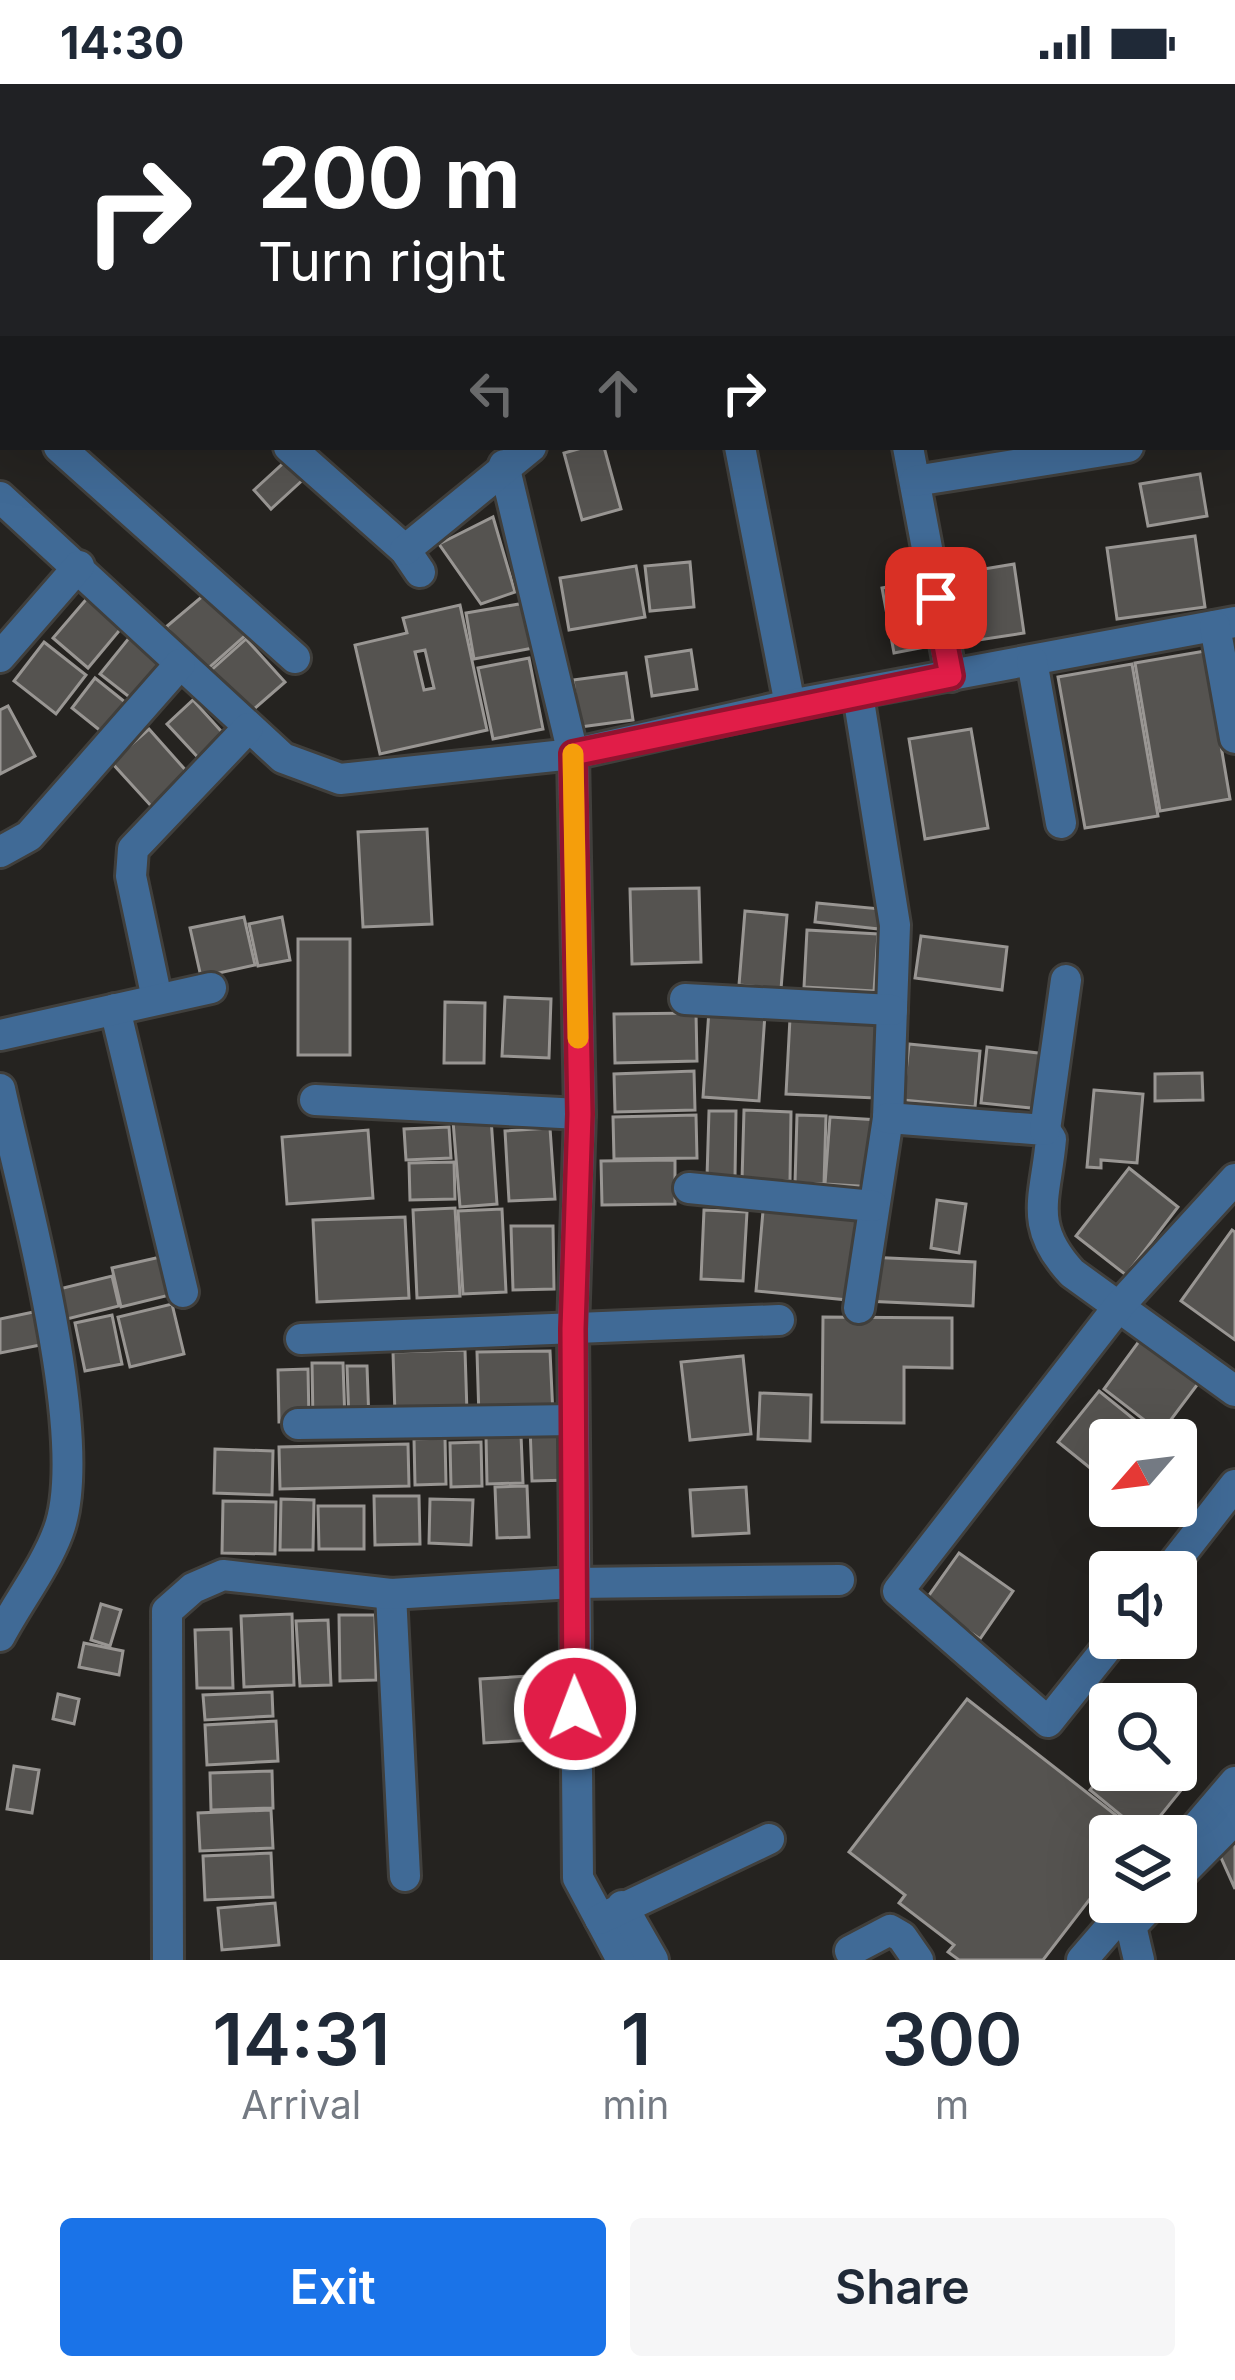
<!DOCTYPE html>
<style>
:root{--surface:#fff;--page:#f6f6f7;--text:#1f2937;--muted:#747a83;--accent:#1a73e8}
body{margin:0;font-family:Inter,sans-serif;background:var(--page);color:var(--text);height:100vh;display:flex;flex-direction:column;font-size:45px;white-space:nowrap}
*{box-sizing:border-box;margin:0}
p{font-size:39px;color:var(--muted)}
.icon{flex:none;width:66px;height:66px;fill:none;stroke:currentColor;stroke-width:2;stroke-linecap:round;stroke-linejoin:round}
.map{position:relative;height:1876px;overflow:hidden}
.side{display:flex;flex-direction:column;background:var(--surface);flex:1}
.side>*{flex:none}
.guide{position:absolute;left:0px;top:0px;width:1236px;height:366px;box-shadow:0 12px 48px #0002;background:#202124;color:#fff;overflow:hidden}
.needle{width:78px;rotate:242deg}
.tools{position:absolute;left:1089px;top:1335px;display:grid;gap:24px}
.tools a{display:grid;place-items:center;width:108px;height:108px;border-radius:12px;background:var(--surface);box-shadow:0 12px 48px #0002;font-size:60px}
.pin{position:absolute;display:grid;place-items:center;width:102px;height:102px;color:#fff;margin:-51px;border-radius:24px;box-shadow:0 6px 18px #0006}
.me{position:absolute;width:132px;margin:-66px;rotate:359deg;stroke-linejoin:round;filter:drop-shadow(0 0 9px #0008)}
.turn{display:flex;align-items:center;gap:42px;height:252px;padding:0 60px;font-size:54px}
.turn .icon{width:156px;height:156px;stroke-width:2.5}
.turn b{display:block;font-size:84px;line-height:102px}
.lanes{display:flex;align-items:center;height:114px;padding:0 60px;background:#0003;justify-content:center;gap:60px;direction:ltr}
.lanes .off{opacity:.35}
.eta{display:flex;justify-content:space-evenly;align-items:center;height:204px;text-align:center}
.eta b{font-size:72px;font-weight:600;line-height:84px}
.cta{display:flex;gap:24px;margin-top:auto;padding:24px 60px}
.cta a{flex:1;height:138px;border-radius:12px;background:var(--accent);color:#fff;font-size:48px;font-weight:600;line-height:138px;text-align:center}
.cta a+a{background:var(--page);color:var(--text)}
.status{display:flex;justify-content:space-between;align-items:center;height:84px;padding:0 60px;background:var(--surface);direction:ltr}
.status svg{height:33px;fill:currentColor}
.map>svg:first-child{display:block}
.building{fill:#555350;stroke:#999693;stroke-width:3;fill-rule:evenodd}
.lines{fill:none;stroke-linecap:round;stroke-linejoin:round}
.minor-casing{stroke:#403f3c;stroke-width:36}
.tertiary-casing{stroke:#403f3c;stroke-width:36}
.minor{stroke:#406a96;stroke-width:30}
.tertiary{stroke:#406a96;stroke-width:30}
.route-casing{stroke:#92132f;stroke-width:30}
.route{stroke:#e11d48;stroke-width:21}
.slow{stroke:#f59e0b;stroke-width:21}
</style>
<div class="status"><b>14:30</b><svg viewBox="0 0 49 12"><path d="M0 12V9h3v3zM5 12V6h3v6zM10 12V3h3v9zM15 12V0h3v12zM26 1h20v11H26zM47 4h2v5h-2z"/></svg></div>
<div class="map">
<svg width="1235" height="1876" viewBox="0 0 1235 1876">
<rect width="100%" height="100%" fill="#252320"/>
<g class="building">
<path d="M 1094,0 L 1231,0 L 1232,3 L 1094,3 Z"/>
<path d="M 585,363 L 604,363 L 621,425 L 582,436 L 564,369 Z"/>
<path d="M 289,374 L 306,393 L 271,425 L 254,406 Z"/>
<path d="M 1200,390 L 1207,432 L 1148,442 L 1140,400 Z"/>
<path d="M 493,433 L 515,508 L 481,520 L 439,460 Z"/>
<path d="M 1195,452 L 1205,523 L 1117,535 L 1107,464 Z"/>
<path d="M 690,478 L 694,523 L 650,527 L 645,482 Z"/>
<path d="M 1014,480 L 1024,549 L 965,558 L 954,490 Z"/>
<path d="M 636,482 L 645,533 L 569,546 L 560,494 Z"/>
<path d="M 914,498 L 925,563 L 894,569 L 882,504 Z"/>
<path d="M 211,505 L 248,549 L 204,588 L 166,543 Z"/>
<path d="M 90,511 L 124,541 L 88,584 L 53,554 Z"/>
<path d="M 525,519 L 533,564 L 474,575 L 466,529 Z"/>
<path d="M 460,521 L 487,646 L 380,670 L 355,561 L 407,549 L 403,534 ZM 425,566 L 434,604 L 424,606 L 415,568 Z"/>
<path d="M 129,554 L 171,586 L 142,623 L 100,590 Z"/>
<path d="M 246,555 L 285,598 L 247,631 L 208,589 Z"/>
<path d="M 44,558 L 86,591 L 56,630 L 14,597 Z"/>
<path d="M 691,566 L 697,605 L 652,612 L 646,573 Z"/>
<path d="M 1205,567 L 1230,715 L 1160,727 L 1135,579 Z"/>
<path d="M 529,574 L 543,645 L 493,655 L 478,584 Z"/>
<path d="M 1132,580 L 1158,732 L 1085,744 L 1058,593 Z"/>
<path d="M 626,589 L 633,636 L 580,643 L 573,596 Z"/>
<path d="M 95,594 L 135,626 L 112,656 L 72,624 Z"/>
<path d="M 193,616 L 230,657 L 205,681 L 167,640 Z"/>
<path d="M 8,622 L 35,672 L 0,690 L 0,626 Z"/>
<path d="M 149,645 L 189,690 L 152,723 L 111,678 Z"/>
<path d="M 971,645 L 988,744 L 925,755 L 909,655 Z"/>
<path d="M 427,745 L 432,840 L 363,843 L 358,748 Z"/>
<path d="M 699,804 L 701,878 L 632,880 L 630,805 Z"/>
<path d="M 817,819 L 881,825 L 879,845 L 815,838 Z"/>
<path d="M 745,827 L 787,831 L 781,905 L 739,901 Z"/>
<path d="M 244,833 L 255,881 L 201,893 L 190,844 Z"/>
<path d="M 282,833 L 290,876 L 258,882 L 249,840 Z"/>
<path d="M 807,846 L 878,850 L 874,907 L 804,903 Z"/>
<path d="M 921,852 L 1007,863 L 1002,906 L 915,894 Z"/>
<rect x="298" y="855" width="52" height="116"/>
<path d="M 505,913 L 551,915 L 549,974 L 502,972 Z"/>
<path d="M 445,918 L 485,919 L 484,979 L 444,979 Z"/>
<path d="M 709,926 L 765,930 L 759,1017 L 703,1013 Z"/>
<path d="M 696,929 L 697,977 L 615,979 L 614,930 Z"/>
<path d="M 790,934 L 878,939 L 875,1014 L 786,1010 Z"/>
<path d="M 909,960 L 980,967 L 975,1023 L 903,1016 Z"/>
<path d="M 987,963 L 1047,970 L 1041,1025 L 981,1019 Z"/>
<path d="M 694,987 L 695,1026 L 615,1028 L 614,990 Z"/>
<path d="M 1202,989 L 1203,1016 L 1155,1017 L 1155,990 Z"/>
<path d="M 1094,1006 L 1143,1010 L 1137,1079 L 1101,1076 L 1101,1084 L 1087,1083 Z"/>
<path d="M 744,1026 L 791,1028 L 790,1097 L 742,1096 Z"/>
<path d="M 709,1027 L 736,1027 L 735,1094 L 707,1093 Z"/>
<path d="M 696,1031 L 697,1074 L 614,1075 L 613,1033 Z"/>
<path d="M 797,1031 L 826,1032 L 824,1100 L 795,1099 Z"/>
<path d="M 830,1033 L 879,1036 L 875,1103 L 825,1100 Z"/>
<path d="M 491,1034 L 497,1120 L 460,1123 L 453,1037 Z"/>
<path d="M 449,1043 L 451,1074 L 406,1076 L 404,1045 Z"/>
<path d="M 550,1044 L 555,1115 L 509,1117 L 505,1047 Z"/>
<path d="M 368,1046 L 373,1114 L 287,1120 L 282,1053 Z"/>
<path d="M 675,1076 L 675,1120 L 602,1121 L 601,1077 Z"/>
<path d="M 454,1078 L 455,1115 L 410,1116 L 409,1079 Z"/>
<path d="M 1129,1084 L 1178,1123 L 1126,1191 L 1076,1152 Z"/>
<path d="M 937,1116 L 966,1120 L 959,1169 L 931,1164 Z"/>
<path d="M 455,1124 L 460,1212 L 417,1214 L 413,1126 Z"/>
<path d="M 502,1125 L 506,1208 L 463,1210 L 458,1127 Z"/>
<path d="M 704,1126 L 747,1128 L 743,1197 L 701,1195 Z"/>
<path d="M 763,1127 L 856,1136 L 848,1216 L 756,1207 Z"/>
<path d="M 405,1133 L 409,1214 L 317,1218 L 313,1136 Z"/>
<path d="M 511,1142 L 553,1142 L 554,1205 L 513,1206 Z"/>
<path d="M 1232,1146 L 1235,1148 L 1235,1256 L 1181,1217 Z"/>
<path d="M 169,1171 L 178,1209 L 121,1223 L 112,1184 Z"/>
<path d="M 867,1173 L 975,1178 L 973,1222 L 865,1217 Z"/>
<path d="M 112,1192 L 119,1222 L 67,1235 L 59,1205 Z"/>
<path d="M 172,1220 L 184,1270 L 130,1283 L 118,1233 Z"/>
<path d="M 38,1227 L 45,1260 L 0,1269 L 0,1235 Z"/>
<path d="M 112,1231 L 122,1280 L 85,1287 L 75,1239 Z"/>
<path d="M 823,1233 L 952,1234 L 952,1284 L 904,1283 L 904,1339 L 822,1338 Z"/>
<path d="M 1145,1249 L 1203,1293 L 1161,1349 L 1104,1305 Z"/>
<path d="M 465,1266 L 467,1329 L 395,1331 L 393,1268 Z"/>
<path d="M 550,1267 L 553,1331 L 479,1334 L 477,1268 Z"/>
<path d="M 743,1272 L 751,1350 L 690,1356 L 681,1278 Z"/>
<path d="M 312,1279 L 343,1279 L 345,1338 L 313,1338 Z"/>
<path d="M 347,1282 L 367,1282 L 369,1337 L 349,1338 Z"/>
<path d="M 308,1285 L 309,1337 L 279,1338 L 278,1286 Z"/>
<path d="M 1099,1307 L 1156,1353 L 1110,1356 L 1110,1400 L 1058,1358 Z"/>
<path d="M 760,1309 L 811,1311 L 810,1357 L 758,1355 Z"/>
<path d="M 569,1341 L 571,1396 L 532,1397 L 530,1342 Z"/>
<path d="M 521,1351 L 523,1399 L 487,1400 L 486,1352 Z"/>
<path d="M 445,1354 L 446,1400 L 415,1401 L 414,1355 Z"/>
<path d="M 481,1358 L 482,1402 L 451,1403 L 450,1359 Z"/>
<path d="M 408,1360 L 409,1402 L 280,1405 L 279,1363 Z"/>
<path d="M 215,1365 L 273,1367 L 272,1411 L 214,1409 Z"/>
<path d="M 527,1402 L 529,1453 L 497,1454 L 495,1403 Z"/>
<path d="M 746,1403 L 749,1449 L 693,1452 L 690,1406 Z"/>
<path d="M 374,1412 L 419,1412 L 420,1460 L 375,1461 Z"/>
<path d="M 281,1415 L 314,1416 L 313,1466 L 280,1466 Z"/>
<path d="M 430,1415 L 473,1416 L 471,1461 L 429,1459 Z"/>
<path d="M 223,1417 L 276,1418 L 275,1470 L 222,1469 Z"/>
<path d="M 318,1422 L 364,1422 L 364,1465 L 319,1465 Z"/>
<path d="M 959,1469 L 1013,1507 L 980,1555 L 925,1517 Z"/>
<path d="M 101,1520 L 121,1526 L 110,1562 L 91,1556 Z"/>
<path d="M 292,1530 L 294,1601 L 244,1603 L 241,1532 Z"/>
<path d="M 339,1531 L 375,1531 L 376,1596 L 340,1597 Z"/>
<path d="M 328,1536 L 331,1601 L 300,1602 L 296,1537 Z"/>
<path d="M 231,1545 L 233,1604 L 197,1604 L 195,1546 Z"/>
<path d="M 84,1559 L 123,1567 L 119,1591 L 79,1583 Z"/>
<path d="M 545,1591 L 549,1655 L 484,1659 L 480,1595 Z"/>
<path d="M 272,1608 L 273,1632 L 205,1636 L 203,1611 Z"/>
<path d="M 58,1610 L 79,1615 L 74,1640 L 53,1635 Z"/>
<path d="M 967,1615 L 1140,1750 L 1110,1752 L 1110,1789 L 1043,1876 L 959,1876 L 948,1868 L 954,1861 L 899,1819 L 905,1811 L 849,1768 Z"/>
<path d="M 276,1637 L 278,1677 L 207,1681 L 205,1641 Z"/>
<path d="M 1110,1681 L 1110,1686 L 1168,1686 L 1186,1700 L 1145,1751 L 1090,1706 Z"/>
<path d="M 14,1682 L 39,1686 L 32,1729 L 7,1725 Z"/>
<path d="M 272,1687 L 273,1724 L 211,1726 L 210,1689 Z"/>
<path d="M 271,1726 L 273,1764 L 200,1767 L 198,1729 Z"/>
<path d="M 1235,1749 L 1235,1805 L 1214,1758 Z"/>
<path d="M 271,1769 L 273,1813 L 205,1816 L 203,1772 Z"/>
<path d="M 275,1819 L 279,1861 L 222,1866 L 218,1824 Z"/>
</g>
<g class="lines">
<defs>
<g id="minor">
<path d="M 445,0 L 449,3"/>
<path d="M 756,0 L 839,0"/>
<path d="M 1233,141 L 1235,141"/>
<path d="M 1233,346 L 1235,346"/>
<path d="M 59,363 L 295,574"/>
<path d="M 289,363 L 405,466 L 420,488"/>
<path d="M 740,363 L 790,621"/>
<path d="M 908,363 L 951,592"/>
<path d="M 504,381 L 573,670 L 580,1030 L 573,1245 L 578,1794 L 622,1876"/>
<path d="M 915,397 L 1128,363"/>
<path d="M 0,413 L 283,674 L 340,695 L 573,670 L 790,621 L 1235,538"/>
<path d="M 405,466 L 531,363"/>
<path d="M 1215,542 L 1235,654"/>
<path d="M 0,573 L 79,482"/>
<path d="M 1032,577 L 1061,739"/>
<path d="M 858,611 L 895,841 L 888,1034 L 859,1224"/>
<path d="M 0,768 L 29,752 L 180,580"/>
<path d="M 157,915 L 131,792 L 133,765 L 248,644"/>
<path d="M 685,915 L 892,926"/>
<path d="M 115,925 L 183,1208"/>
<path d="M 0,951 L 211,904"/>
<path d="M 0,1005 C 22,1107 93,1357 58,1448 C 45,1483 18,1518 0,1552"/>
<path d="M 315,1016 L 580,1030"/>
<path d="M 888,1034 L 1045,1046 L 1051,1055 C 1046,1113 1027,1141 1072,1189 L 1235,1307"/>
<path d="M 1045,1046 L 1066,896"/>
<path d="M 689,1104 L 873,1122"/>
<path d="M 301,1255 L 779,1236"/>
<path d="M 298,1340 L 573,1336"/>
<path d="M 1167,1488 L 1235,1401"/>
<path d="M 391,1510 L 405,1792"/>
<path d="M 1115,1554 L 1048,1638 L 898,1507 L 1119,1222 L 1235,1095"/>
<path d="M 1176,1767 L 1235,1698"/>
<path d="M 1176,1795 L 1235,1735"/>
<path d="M 622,1822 L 653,1876"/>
<path d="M 600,1835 L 769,1755"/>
<path d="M 850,1867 L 890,1846 L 902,1853 L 918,1876"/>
<path d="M 168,1876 L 167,1527 L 193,1504 L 223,1491 L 391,1510 L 573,1499 L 839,1496"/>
<path d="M 1082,1876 L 1132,1818"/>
<path d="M 1139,1876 L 1131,1842 L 1154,1818"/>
</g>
<g id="tertiary">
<path d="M 222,3 L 225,0"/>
<path d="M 0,299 L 3,294"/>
</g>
</defs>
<use href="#minor" class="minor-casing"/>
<use href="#tertiary" class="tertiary-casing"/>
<use href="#minor" class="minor"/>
<use href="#tertiary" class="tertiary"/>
</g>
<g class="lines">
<defs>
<path id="route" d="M 575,1625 L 573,1245 L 580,1030 L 573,670 L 951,592 L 936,514"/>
</defs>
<use href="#route" class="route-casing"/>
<use href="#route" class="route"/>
<path class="slow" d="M 573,670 L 578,954"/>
</g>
</svg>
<div class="tools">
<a><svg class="needle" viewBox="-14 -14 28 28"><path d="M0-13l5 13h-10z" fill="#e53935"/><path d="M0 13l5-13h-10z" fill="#747a83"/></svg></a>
<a><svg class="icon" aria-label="sound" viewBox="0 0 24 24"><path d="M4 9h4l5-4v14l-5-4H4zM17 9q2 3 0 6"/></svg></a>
<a><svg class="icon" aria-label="search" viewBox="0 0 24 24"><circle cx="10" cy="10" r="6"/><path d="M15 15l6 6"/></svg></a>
<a><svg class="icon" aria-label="layers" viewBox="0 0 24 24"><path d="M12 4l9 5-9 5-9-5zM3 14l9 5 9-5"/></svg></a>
</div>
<div class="pin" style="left:936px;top:514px;background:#d93025"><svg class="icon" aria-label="arrive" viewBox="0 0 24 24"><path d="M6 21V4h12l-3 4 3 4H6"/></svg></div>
<svg class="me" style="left:575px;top:1625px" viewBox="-20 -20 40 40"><circle r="17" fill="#e11d48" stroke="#fff" stroke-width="3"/><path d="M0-11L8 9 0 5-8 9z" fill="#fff"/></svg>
<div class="guide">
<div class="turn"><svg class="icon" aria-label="right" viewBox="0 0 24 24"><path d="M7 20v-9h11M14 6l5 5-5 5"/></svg><div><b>200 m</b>Turn right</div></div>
<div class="lanes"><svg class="icon off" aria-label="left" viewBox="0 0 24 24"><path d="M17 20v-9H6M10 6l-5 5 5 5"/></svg><svg class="icon off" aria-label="ahead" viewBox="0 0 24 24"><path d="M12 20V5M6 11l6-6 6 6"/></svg><svg class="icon" aria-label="right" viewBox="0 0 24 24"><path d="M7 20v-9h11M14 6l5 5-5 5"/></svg></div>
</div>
</div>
<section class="side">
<div class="eta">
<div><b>14:31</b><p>Arrival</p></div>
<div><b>1</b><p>min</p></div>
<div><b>300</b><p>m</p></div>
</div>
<div class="cta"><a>Exit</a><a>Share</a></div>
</section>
